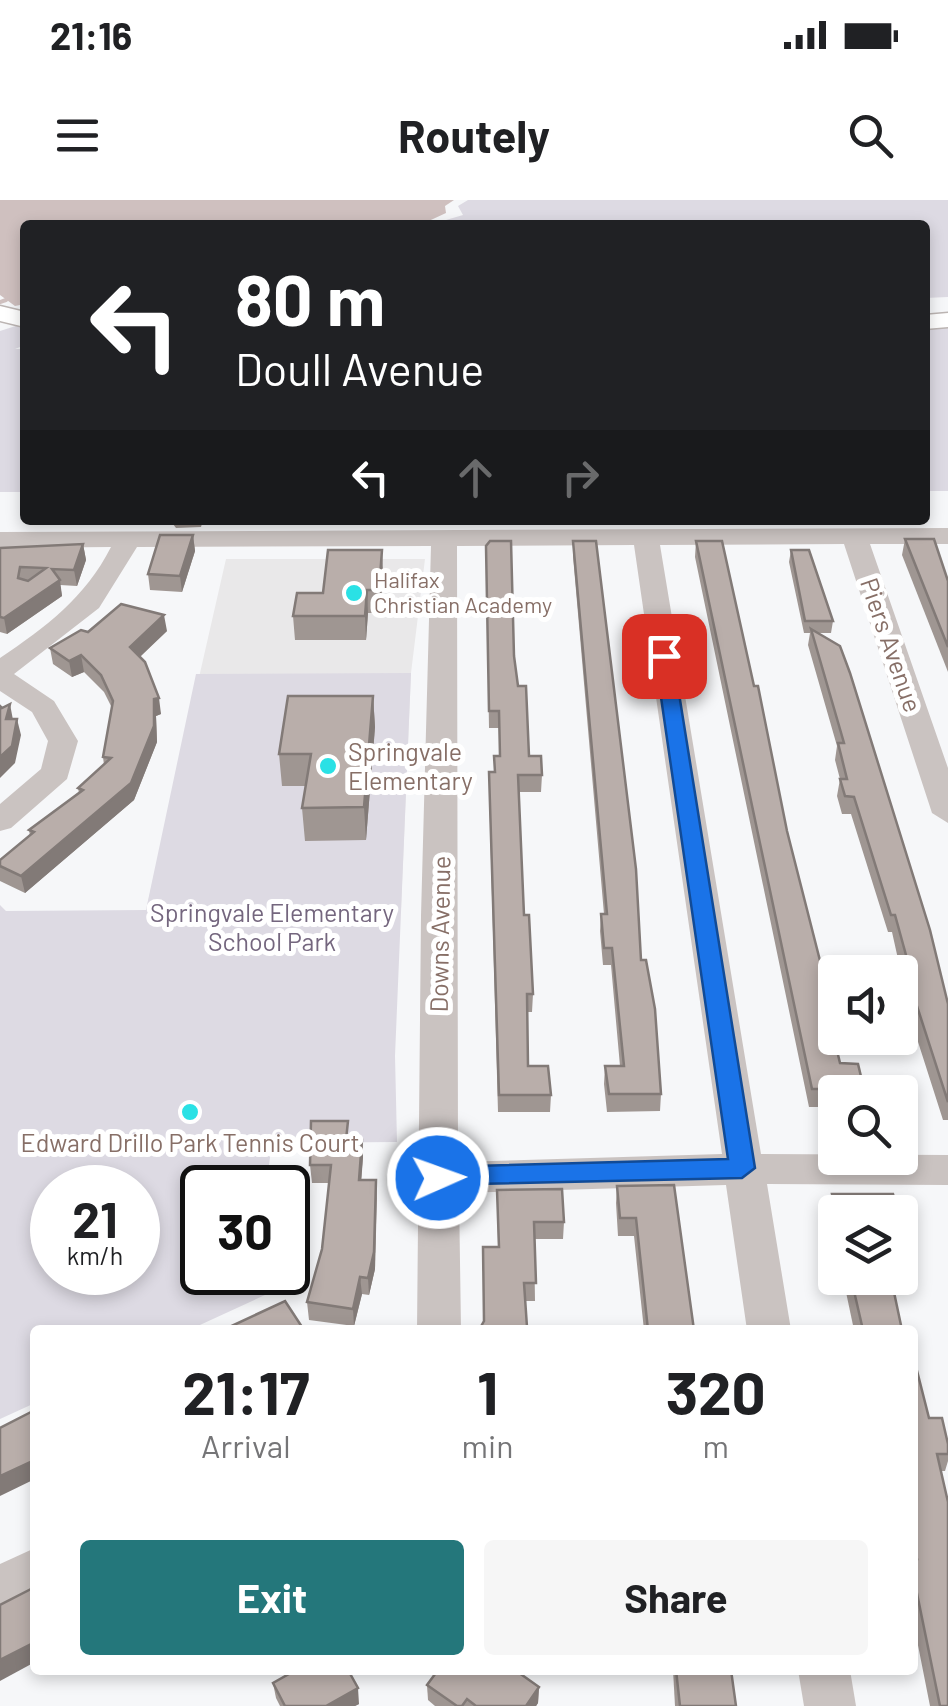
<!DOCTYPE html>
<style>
:root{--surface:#fff;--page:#f6f6f6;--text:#202124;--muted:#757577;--accent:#24777b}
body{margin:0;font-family:Barlow,sans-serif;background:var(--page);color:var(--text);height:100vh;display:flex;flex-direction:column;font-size:38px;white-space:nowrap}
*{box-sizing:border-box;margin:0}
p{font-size:32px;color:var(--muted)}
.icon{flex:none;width:55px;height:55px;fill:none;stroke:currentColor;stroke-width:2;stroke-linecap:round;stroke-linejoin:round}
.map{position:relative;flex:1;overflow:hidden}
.panel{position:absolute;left:30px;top:1125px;width:888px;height:350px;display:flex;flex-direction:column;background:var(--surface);border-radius:10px;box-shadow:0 5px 15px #0003}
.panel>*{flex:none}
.top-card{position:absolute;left:20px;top:20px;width:910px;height:305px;border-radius:10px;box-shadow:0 5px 15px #0003;background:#202124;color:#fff;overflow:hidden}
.tools{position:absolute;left:818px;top:755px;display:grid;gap:20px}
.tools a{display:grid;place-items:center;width:100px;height:100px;border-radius:10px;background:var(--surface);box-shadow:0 5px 15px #0003;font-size:50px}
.speed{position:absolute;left:30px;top:965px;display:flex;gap:20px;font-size:50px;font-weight:700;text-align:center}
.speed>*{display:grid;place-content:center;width:130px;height:130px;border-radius:50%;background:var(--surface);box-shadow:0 5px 15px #0003;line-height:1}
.speed small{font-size:25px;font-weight:400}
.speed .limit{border:5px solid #111;border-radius:15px;background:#fff;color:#111}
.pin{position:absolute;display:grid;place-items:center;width:85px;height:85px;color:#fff;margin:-42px;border-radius:20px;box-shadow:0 5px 15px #0006}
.me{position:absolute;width:110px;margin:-55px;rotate:88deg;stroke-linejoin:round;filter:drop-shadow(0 0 8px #0008)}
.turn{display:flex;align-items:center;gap:35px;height:210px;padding:0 50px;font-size:45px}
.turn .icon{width:130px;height:130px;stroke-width:2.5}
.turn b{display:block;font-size:70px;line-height:85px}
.lanes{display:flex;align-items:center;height:95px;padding:0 50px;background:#0003;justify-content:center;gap:50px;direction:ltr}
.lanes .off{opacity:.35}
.eta{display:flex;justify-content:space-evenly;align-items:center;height:170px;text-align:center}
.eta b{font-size:60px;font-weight:700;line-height:70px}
.button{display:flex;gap:20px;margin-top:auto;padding:20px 50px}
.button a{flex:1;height:115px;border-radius:10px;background:var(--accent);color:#fff;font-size:40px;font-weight:700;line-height:115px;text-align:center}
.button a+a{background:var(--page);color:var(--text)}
.status{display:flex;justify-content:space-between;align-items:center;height:70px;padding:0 50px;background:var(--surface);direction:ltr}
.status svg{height:28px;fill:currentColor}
header{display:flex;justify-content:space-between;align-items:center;height:130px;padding:0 50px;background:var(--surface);font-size:45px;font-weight:700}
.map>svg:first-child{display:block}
.built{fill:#e9e8e9}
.green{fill:#dddae3;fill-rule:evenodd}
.water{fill:#cfc0bf}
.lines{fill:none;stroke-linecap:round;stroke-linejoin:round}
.stream{stroke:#cfc0bf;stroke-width:4}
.major-casing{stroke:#bcb5b3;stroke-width:3}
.minor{fill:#cac3c1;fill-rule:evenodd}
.major{fill:#fff;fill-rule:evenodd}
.wall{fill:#9f9692}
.shaded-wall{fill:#827a77}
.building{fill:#b9aeaa;stroke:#827a77;stroke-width:2.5;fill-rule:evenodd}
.route{fill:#1a73e8;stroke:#114b97;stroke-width:2.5}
.poi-dot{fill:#2ae1e5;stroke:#fff;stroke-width:4}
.labels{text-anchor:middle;stroke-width:10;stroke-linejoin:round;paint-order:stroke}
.far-poi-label{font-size:22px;fill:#876f67;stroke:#fff;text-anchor:start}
.street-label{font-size:25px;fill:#876f67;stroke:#fff}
.poi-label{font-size:25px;fill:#876f67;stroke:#fff;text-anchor:start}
.park-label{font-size:25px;fill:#74667e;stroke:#fff}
</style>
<div class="status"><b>21:16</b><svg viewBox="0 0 49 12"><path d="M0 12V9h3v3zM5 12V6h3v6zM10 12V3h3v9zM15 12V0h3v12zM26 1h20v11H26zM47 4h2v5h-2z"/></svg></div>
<header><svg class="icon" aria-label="menu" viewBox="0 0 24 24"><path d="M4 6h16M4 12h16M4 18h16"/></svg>Routely<svg class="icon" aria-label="search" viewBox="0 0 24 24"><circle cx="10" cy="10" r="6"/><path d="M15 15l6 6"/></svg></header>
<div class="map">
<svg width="948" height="1506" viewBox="0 0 948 1506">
<rect width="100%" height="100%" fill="#f6f7f9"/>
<path class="built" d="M 226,359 L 425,359 L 411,473 L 401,709 L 146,710 Z"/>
<g class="green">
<path d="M 468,0 L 948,0 L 948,97 L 925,98 L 925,25 L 429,25 L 463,15 L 458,6 Z"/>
<path d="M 25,123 L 25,145 L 15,149 L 25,149 L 25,292 L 0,292 L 0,131 Z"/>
<path d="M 948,126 L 948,291 L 925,291 L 925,128 Z"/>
<path d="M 411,473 L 395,856 L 397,942 L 272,943 L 266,987 L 202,988 L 202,1072 L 278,1073 L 276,1090 L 189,1130 L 35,1130 L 35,1203 L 0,1219 L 0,705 L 6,711 L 146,710 L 196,474 ZM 52,988 L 138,988 L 138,1072 L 52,1072 Z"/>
</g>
<path class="water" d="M 0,0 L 454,0 L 445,6 L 446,13 L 420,25 L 25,25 L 25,104 L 15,106 L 0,95 Z"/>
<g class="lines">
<path class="stream" d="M 0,102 L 6,100"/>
<defs>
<g id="major">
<path d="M 0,106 L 25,112 L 25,127 L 0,121 Z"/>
<path d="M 948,113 L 948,127 L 925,129 L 925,115 Z"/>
</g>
</defs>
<use href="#major" class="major-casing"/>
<g class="minor">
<path d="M 948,328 L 948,344 L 870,344 L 948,568 L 948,623 L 932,613 L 844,344 L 660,345 L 761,954 L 948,955 L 948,985 L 767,984 L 791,1130 L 747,1130 L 726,985 L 459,993 L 461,1130 L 417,1130 L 421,716 L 431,346 L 137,347 L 99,408 L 14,474 L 54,501 L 78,541 L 67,579 L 11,628 L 0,631 L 0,604 L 41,569 L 48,541 L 32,512 L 0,491 L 0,458 C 46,427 85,398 111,347 L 0,348 L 0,332 ZM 634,345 L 722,954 L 458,962 L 457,346 Z"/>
<path d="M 35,1348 L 35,1396 L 0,1412 L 0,1364 Z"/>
<path d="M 798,1470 L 850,1470 L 856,1506 L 804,1506 Z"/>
</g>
<use href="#major" class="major"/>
</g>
<g class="wall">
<path d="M 170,320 L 203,320 L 201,327 L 176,328 Z"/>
<path d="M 193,335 L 195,351 L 182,392 L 150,390 L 148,374 Z"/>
<path d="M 905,339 L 948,381 L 948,472 L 902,355 Z"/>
<path d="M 573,341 L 661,894 L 660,911 L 607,912 L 604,884 L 605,866 L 620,866 L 611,765 L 603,765 L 600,731 L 601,714 L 604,714 L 573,356 Z"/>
<path d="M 696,341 L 754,486 L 787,631 L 829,796 L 827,808 L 840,863 L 864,889 L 863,892 L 835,892 L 835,907 L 809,907 L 695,357 Z"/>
<path d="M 83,344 L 86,360 L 77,386 L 60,385 L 62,396 L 7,434 L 0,432 L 0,348 Z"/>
<path d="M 486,346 L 514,456 L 529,556 L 542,575 L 541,592 L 519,592 L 524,715 L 533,794 L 532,812 L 527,812 L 528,866 L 551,895 L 550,912 L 498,912 L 489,589 L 499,556 L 499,528 L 489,528 Z"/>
<path d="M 791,350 L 833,421 L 831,433 L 818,433 L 948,804 L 948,920 L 943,920 L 911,820 L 906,820 L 900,796 L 900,768 L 892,732 L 888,732 L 851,614 L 842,614 L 837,596 L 840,579 L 835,560 L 837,546 L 808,445 L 810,433 L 804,433 L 789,362 Z"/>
<path d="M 383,373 L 380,413 L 368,413 L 366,440 L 295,440 L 293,416 L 323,393 Z"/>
<path d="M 167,431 L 140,457 L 161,514 L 156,516 L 157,542 L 134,600 L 25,693 L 0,681 L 0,660 L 30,636 L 29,630 L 79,593 L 78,588 L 104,565 L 103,557 L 112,508 L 104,492 L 84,472 L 72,477 L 53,464 L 50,448 L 88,432 Z"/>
<path d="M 373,496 L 375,527 L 366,640 L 305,641 L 302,608 L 306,586 L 282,586 L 279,554 Z"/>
<path d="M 349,940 L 362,940 L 363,957 L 361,980 L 376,980 L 377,998 L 375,1069 L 369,1095 L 362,1094 L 354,1126 L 309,1120 L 307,1102 L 322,1049 L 329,983 L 312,983 L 310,965 Z"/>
<path d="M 674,985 L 694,1130 L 644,1130 L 634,1036 L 618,1036 L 616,1003 L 617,986 Z"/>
<path d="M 497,990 L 564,1022 L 563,1039 L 534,1039 L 535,1101 L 525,1101 L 527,1127 L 484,1122 L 498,1047 Z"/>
<path d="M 832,994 L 898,1012 L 835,1012 L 835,1043 L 828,1012 Z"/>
<path d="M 843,1078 L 891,1078 L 902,1130 L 854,1130 Z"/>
<path d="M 912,1151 L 929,1218 L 948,1244 L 948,1261 L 945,1271 L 941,1271 L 948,1506 L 930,1506 L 912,1415 Z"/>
<path d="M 673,1470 L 731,1470 L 736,1506 L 675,1506 Z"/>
<path d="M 273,1483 L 359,1504 L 355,1506 L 280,1506 L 276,1498 Z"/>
<path d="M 427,1485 L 539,1487 L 538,1503 L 536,1506 L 435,1506 L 428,1500 Z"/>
</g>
<g class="shaded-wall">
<path d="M 193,335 L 195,351 L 182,392 L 180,376 Z"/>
<path d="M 83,344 L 86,360 L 77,386 L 74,370 Z"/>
<path d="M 382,350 L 383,373 L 380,413 L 379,390 Z"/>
<path d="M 60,380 L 62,396 L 7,434 L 4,418 Z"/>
<path d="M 367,390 L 368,413 L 366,440 L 365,416 Z"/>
<path d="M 164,415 L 167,431 L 132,464 L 130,447 Z"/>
<path d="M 81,455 L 84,472 L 72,477 L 69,461 Z"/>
<path d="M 373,496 L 375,527 L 366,640 L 364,607 Z"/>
<path d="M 159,498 L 161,514 L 156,516 L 157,542 L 134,600 L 25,693 L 21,676 L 131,583 L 154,499 Z"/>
<path d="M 10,504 L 13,520 L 6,519 Z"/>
<path d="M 17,519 L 21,535 L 15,563 L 0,578 L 0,557 Z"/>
<path d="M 362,940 L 363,957 L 360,998 L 359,980 Z"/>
<path d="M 376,980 L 375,1069 L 369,1095 L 368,1078 Z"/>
<path d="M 360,1077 L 362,1094 L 354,1126 L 353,1109 Z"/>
<path d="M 35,1260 L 35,1279 L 0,1296 L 0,1276 Z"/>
<path d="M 35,1442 L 35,1462 L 0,1481 L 0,1460 Z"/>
<path d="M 539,1487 L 538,1503 L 536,1506 L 526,1506 Z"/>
<path d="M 358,1488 L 359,1504 L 355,1506 L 326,1506 Z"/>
</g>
<g class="building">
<path d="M 160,335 L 193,335 L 180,376 L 148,374 Z"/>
<path d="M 905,339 L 934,339 L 948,381 L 948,447 Z"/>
<path d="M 490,341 L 511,341 L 514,456 L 518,486 L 526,486 L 529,556 L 541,556 L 542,575 L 518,575 L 524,715 L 529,715 L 533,794 L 527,794 L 528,866 L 548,866 L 551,895 L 499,895 L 489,572 L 495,572 L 494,556 L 500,556 L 499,511 L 489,511 L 486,346 Z"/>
<path d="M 573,341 L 596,341 L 636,669 L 641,760 L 646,760 L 655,809 L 661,894 L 609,894 L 605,866 L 624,866 L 612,748 L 604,748 L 601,714 L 607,714 Z"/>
<path d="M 696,341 L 722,341 L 754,486 L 758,486 L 787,631 L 829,796 L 824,796 L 840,863 L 858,864 L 864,889 L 812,889 Z"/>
<path d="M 83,344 L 74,370 L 52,369 L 60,380 L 4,418 L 0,417 L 0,348 ZM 20,367 L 46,368 L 28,381 L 18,378 Z"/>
<path d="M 328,350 L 382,350 L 379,390 L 367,390 L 365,416 L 293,416 L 297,393 L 323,393 Z"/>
<path d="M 791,350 L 809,350 L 833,421 L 805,421 Z"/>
<path d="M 121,404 L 164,415 L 130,447 L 145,462 L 159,498 L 154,499 L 154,526 L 131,583 L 21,676 L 0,666 L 0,660 L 34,632 L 29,630 L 83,590 L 78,588 L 111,558 L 103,557 L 113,501 L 101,475 L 81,455 L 69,461 L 50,448 L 81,430 L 88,432 Z"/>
<path d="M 811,429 L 840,446 L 850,473 L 930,730 L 948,804 L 948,902 L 916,803 L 910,803 L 901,766 L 909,766 L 895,715 L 891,715 L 854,597 L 845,596 L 840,579 L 847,579 L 838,543 L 844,543 Z"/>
<path d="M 288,496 L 373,496 L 364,607 L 302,608 L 311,554 L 279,554 Z"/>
<path d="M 10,504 L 6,519 L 17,519 L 12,546 L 0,557 L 0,506 L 2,508 Z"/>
<path d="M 311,921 L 348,921 L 346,940 L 362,940 L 359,980 L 376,980 L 374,1052 L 368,1078 L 360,1077 L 353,1109 L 307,1102 L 322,1049 L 331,965 L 310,965 Z"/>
<path d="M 674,985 L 694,1130 L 648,1130 L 636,1018 L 620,1018 L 617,986 Z"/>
<path d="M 562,989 L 564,1022 L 534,1022 L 536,1083 L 524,1083 L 527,1127 L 534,1130 L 479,1130 L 484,1121 L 483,1047 L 499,1047 L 497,990 Z"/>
<path d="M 832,994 L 893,994 L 898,1012 L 836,1012 Z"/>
<path d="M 851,1078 L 891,1078 L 902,1130 L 863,1130 Z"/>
<path d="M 285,1101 L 304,1130 L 223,1130 Z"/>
<path d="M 912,1151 L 929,1218 L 942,1218 L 948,1244 L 948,1254 L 937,1254 L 948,1302 L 948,1506 L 940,1506 L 912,1369 L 912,1359 L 917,1359 L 912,1333 Z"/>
<path d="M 35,1210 L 35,1260 L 0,1276 L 0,1228 Z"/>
<path d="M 35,1387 L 35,1442 L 0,1460 L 0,1405 Z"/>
<path d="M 296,1470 L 348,1470 L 358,1488 L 326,1506 L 285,1506 L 273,1483 Z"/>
<path d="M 438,1470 L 515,1470 L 539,1487 L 526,1506 L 476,1506 L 467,1499 L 462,1506 L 457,1506 L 427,1485 Z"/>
<path d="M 676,1470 L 731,1470 L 736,1506 L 680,1506 Z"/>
</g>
<path class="route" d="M 664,451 L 673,456 L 755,968 L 742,978 L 429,985 L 425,978 L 438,967 L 728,959 L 655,456 Z"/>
<g class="poi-dot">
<circle cx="354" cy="393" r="10"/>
<circle cx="328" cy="566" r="10"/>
<circle cx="190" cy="912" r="10"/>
</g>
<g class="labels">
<g class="far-poi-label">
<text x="374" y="388">Halifax<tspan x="374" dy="25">Christian Academy</tspan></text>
</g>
<g class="street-label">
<text transform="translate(891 445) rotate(71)" y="9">Piers Avenue</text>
<text transform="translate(440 734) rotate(-89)" y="9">Downs Avenue</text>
</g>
<g class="poi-label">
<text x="348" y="561">Springvale<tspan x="348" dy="29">Elementary</tspan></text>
<text x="190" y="952" text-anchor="middle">Edward Drillo Park Tennis Court</text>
</g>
<g class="park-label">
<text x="272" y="722">Springvale Elementary<tspan x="272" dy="29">School Park</tspan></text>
</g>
</g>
</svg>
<div class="tools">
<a><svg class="icon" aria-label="sound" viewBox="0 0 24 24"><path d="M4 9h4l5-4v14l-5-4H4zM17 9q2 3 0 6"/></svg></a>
<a><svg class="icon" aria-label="search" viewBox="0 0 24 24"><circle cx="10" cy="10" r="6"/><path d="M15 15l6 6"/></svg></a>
<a><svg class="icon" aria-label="layers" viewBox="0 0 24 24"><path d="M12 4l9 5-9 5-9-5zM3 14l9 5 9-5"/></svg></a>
</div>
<div class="speed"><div>21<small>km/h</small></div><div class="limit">30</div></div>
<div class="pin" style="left:664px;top:456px;background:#d93025"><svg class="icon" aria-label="arrive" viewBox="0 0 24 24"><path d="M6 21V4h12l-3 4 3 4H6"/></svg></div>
<svg class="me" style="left:438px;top:978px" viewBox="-20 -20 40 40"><circle r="17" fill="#1a73e8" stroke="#fff" stroke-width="3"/><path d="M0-11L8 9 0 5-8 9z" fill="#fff"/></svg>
<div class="top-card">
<div class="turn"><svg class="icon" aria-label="left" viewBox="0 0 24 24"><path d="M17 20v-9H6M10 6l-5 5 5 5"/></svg><div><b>80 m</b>Doull Avenue</div></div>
<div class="lanes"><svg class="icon" aria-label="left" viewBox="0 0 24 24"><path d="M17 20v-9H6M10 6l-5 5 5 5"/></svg><svg class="icon off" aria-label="ahead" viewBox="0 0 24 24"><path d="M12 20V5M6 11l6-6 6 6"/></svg><svg class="icon off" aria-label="right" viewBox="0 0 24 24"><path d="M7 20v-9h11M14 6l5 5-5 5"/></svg></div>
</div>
<section class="panel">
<div class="eta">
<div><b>21:17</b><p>Arrival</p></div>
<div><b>1</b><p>min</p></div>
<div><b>320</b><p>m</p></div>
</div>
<div class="button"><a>Exit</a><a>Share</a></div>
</section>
</div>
